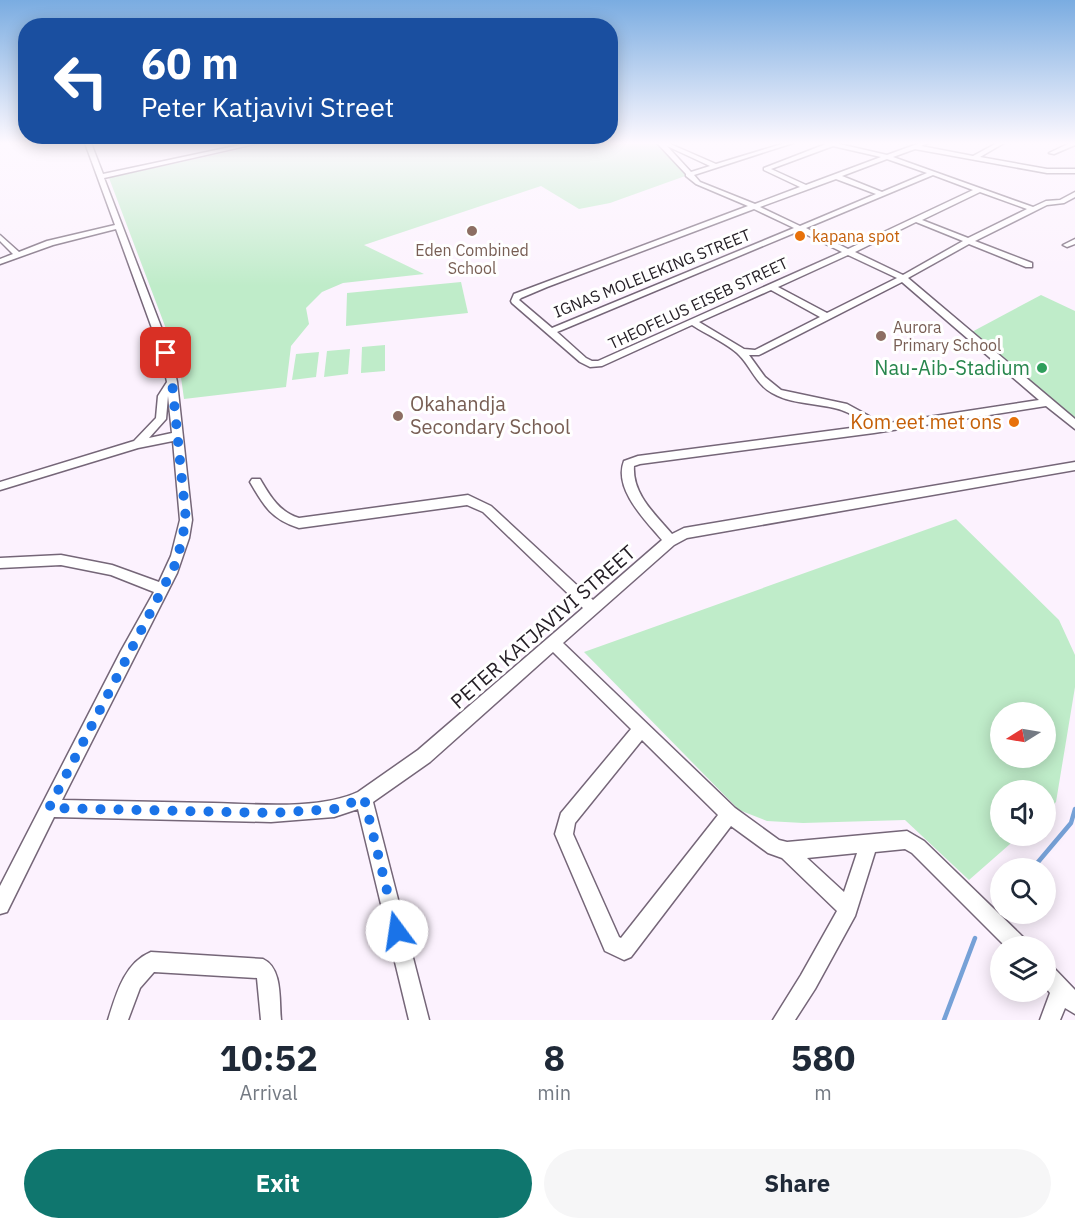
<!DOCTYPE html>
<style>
:root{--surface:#fff;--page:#f6f6f7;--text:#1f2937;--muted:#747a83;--accent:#0f766e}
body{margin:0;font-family:"IBM Plex Sans",sans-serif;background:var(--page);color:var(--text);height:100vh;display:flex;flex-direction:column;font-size:22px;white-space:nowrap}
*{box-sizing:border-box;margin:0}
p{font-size:20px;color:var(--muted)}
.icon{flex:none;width:33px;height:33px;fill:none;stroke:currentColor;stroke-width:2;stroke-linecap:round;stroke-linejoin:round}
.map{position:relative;height:1020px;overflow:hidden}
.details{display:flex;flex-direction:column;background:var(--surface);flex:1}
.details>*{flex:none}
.banner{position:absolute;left:18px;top:18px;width:600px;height:126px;border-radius:24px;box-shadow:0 3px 15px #0003;background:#1a4fa0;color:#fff;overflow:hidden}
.needle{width:39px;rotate:259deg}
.fabs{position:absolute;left:990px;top:702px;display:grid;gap:12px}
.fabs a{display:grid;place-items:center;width:66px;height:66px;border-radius:50%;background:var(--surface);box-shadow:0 3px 15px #0003;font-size:30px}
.pin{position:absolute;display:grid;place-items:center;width:51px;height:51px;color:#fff;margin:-26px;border-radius:12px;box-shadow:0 3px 9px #0006}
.me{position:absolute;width:66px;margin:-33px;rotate:346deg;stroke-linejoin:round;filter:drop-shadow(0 0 4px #0008)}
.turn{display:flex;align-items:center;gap:21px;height:126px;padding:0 24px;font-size:27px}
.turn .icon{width:78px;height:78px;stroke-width:2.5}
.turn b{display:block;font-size:42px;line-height:51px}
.eta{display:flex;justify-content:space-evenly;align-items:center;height:102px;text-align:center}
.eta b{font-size:36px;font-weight:700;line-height:42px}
.primary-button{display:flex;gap:12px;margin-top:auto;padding:12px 24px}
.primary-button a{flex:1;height:69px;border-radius:36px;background:var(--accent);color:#fff;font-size:24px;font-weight:700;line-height:69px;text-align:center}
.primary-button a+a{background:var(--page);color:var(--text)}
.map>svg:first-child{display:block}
.green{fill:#bfecc9;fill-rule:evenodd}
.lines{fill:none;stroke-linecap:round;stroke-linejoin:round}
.stream{stroke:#76a1d7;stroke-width:4.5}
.minor-casing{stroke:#756678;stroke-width:3}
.minor{fill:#fff;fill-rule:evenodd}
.route{stroke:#1a73e8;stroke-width:10;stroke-dasharray:0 18}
.education-dot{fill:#8d6e63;stroke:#fff;stroke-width:2}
.food-dot{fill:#e8710a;stroke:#fff;stroke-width:2}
.leisure-dot{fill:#2e9e5b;stroke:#fff;stroke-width:2}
.labels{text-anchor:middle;stroke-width:6;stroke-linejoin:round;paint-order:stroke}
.far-food-label{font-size:16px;fill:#c56008;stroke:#fff;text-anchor:start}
.far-education-label{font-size:16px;fill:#785e54;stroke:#fff}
.far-street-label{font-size:16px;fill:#262027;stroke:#fff}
.leisure-label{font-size:20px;fill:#27864d;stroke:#fff;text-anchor:end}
.education-label{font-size:20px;fill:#785e54;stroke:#fff;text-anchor:start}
.food-label{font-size:20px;fill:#c56008;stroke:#fff;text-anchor:end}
.street-label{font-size:20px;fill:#262027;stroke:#fff}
</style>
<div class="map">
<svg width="1075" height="1020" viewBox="0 0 1075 1020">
<rect width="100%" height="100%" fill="#fcf2fe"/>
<g class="green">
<path d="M 269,143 L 660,143 L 688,175 L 610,203 L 579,209 L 541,186 L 364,245 L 424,274 L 343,283 L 322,292 L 306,308 L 309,324 L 291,346 L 286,387 L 184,399 L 179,363 L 109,178 Z"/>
<path d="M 461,282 L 468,313 L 346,326 L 347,293 Z"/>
<path d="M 1041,295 L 1075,311 L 1075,425 L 968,334 Z"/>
<path d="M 385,345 L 385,371 L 361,373 L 362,347 Z"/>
<path d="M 350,349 L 348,374 L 324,377 L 327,351 Z"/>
<path d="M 319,352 L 316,377 L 292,380 L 296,354 Z"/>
<path d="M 956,519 L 1059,620 L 1075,655 L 1075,687 L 1056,802 L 1046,812 L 1046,790 L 1000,790 L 1000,836 L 1019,836 L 969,880 L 905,820 L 803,823 L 767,821 L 739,810 L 584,652 ZM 1000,712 L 1046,712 L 1046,758 L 1000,758 Z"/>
</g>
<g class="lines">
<g class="stream">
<path d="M 1033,868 L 1071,823 L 1075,809"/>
<path d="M 944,1020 L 975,938"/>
</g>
<defs>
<g id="minor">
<path d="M 85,143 L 91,143 L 103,174 L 249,143 L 259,143 L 104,178 L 171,353 L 177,382 L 192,520 L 189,538 L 177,573 L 62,800 C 112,801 163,802 213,803 C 256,804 320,810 358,792 L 418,750 L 583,608 L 483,512 L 467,505 L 299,528 C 271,519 264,506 250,482 L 252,479 L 260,479 C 270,496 279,512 299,518 L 468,495 L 491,506 L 593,600 L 662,540 C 646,521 613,489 624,461 L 638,456 L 866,426 C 842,398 801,410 772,393 C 756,384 751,367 739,355 C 730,345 704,333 692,325 L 602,366 L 590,367 L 580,362 L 512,303 L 511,301 L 514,294 L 748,206 L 696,184 L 686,176 L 686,174 L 657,143 L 668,143 L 716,164 L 785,143 L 793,143 L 694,175 L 700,182 L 755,204 L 800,187 L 764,170 L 764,168 L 826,144 L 825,143 L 835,143 L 887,155 L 920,143 L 928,143 L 921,146 L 973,156 L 997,143 L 1004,143 L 980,157 L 1047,169 L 1075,169 L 1075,173 L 1047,173 L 915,149 L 893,157 L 1033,207 L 1046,201 L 1060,200 L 1075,192 L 1075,197 L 1064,203 L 1047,205 L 975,241 L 1032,263 L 1032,267 L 1026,267 L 969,244 L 908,278 L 1075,419 L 1075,429 L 1046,406 L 874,433 L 640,464 L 634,466 C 632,494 655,514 672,534 L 684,528 L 1075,462 L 1075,470 L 687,538 L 674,545 L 563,643 L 735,808 L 779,840 L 787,842 L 907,831 L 924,841 L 1025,939 L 1027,946 L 1005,946 L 912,853 L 905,849 L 875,852 L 855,916 L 815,989 L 795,1020 L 773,1020 L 801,975 L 837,911 L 782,858 L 768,853 L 731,826 L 631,957 L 624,960 L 605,951 L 555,834 L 561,813 L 631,729 L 553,652 L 430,762 L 373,802 L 429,1020 L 409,1020 L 358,809 L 334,817 L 271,822 L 54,817 L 7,912 L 0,914 L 0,886 L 121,651 L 154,592 L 111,575 L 61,565 L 0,568 L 0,558 L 61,555 L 112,565 L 159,582 L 171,556 L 180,520 L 173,441 L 138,448 L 0,490 L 0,482 L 134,441 L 156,418 L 158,396 L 167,382 L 161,353 L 116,229 L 53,245 L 0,264 L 0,259 L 13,254 L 0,241 L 0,235 L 19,252 L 47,241 L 115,225 ZM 667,146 L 710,166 L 691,172 ZM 833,146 L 881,157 L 806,185 L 771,169 ZM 887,159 L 927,173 L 882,192 L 842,176 ZM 933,175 L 973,190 L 848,249 L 806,228 ZM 836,179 L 876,194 L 800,226 L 760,207 ZM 980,192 L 1027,209 L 968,238 L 922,220 ZM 754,209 L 794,228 L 552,328 L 519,300 L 521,298 L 547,287 ZM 916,222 L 963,241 L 903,275 L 855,252 ZM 799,231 L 842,252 L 598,361 L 592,361 L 586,358 L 557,332 ZM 848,255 L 897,278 L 827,313 L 778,287 ZM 902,282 L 1039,400 L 876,425 L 869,416 L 847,404 L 781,390 L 765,377 L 749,355 L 759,355 ZM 771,290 L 820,317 L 755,350 L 744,349 L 699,322 ZM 168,396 L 172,433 L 149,438 L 166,419 ZM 642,740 L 718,815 L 621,938 L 619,937 L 573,834 L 575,823 ZM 857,853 L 844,892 L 807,858 Z"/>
<path d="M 1070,143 L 1075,143 L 1075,145 L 1054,154 L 1049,153 Z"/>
<path d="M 1075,239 L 1075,244 L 1067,247 L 1063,245 Z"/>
<path d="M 151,952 L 263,959 C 283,968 279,1001 281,1020 L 261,1020 L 257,978 L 154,972 L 140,988 L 128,1020 L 108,1020 C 116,995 124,963 151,952 Z"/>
<path d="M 1046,964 L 1053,967 L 1075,990 L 1075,1014 L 1065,1008 L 1060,1020 L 1040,1020 L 1050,993 L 1046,988 Z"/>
</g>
</defs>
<use href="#minor" class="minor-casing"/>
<use href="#minor" class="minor"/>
</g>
<linearGradient id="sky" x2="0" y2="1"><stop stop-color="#7aace1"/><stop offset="0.5" stop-color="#fef9ff"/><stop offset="1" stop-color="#fef9ff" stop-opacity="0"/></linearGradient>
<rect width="1075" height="286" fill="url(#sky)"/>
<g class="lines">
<path class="route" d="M 166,353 L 172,382 L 186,520 L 177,561 L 49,808 L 272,813 L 334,809 L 364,798 L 397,931"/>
</g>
<g class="education-dot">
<circle cx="472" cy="231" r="6"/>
<circle cx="881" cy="336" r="6"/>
<circle cx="398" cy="416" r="6"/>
</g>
<g class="food-dot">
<circle cx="800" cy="236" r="6"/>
<circle cx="1014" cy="422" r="6"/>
</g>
<circle class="leisure-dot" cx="1042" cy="368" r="6"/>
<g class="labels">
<g class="far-food-label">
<text x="812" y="242">kapana spot</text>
</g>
<g class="far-education-label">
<text x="472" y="256">Eden Combined<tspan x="472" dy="18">School</tspan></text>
<text x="893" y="333" text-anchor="start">Aurora<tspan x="893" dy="18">Primary School</tspan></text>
</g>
<g class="far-street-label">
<text transform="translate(652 273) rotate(-22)" y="6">IGNAS MOLELEKING STREET</text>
<text transform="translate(698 303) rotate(-25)" y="6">THEOFELUS EISEB STREET</text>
</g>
<g class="leisure-label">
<text x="1030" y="375">Nau-Aib-Stadium</text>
</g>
<g class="education-label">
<text x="410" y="411">Okahandja<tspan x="410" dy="23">Secondary School</tspan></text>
</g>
<g class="food-label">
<text x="1002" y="429">Kom eet met ons</text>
</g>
<g class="street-label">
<text transform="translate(543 627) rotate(-41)" y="7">PETER KATJAVIVI STREET</text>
</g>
</g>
</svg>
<div class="fabs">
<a><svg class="needle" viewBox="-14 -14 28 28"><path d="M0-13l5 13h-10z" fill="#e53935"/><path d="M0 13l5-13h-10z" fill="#747a83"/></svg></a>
<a><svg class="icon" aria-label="sound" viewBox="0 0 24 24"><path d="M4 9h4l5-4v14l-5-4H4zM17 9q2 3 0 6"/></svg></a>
<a><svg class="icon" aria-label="search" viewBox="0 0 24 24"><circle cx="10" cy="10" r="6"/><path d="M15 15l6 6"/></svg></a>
<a><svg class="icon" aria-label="layers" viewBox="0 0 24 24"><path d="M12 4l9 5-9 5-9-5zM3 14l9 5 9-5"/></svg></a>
</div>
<div class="pin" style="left:166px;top:353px;background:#d93025"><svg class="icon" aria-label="arrive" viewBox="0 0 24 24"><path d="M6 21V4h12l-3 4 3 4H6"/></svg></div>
<svg class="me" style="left:397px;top:931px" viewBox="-20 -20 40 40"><circle r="19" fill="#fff"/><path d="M0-13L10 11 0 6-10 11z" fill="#1a73e8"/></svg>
<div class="banner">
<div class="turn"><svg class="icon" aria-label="left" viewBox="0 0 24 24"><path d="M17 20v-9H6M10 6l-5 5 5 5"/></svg><div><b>60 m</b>Peter Katjavivi Street</div></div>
</div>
</div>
<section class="details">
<div class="eta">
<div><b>10:52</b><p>Arrival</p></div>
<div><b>8</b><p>min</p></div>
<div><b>580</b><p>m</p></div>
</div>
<div class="primary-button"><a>Exit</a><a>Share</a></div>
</section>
